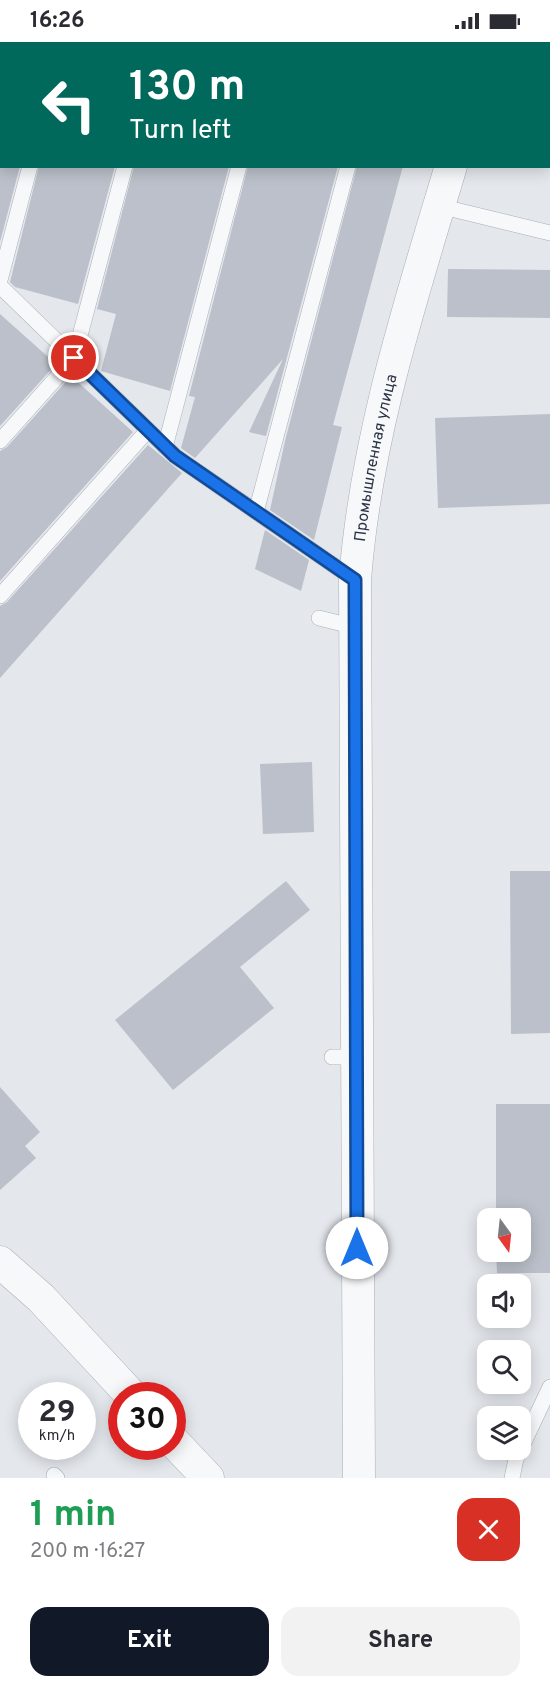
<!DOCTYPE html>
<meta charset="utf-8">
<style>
:root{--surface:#fff;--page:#f2f2f3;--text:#2b2b33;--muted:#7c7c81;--accent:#111827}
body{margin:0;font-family:Overpass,sans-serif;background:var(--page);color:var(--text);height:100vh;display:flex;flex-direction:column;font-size:22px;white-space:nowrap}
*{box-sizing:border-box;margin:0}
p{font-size:20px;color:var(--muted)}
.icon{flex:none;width:33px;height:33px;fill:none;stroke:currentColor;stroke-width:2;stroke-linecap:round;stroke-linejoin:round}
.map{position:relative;height:1436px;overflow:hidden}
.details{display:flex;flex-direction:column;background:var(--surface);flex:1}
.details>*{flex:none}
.hud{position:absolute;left:0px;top:0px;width:550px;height:126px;box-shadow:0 3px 15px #0003;background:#00695c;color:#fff;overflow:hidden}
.needle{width:39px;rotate:165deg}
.tools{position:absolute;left:477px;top:1166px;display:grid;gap:12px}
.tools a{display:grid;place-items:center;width:54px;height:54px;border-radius:12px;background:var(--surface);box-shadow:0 3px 15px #0003;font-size:30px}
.speed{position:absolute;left:18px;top:1340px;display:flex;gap:12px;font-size:30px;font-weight:700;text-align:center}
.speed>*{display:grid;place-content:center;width:78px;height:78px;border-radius:50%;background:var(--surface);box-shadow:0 3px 15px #0003;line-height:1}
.speed small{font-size:15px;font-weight:400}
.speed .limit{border:9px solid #d22;background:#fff;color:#111}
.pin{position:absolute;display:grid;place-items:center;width:51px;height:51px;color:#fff;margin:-26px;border:3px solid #fff;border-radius:50%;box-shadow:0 2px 6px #0007}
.me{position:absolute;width:66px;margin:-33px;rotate:0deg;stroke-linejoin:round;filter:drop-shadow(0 0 4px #0008)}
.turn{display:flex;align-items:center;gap:21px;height:126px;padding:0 30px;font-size:27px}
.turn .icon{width:78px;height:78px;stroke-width:2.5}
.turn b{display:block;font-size:42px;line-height:51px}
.round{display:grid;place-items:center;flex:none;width:63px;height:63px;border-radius:18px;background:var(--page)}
.overview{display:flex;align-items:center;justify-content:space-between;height:102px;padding:0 30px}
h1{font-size:36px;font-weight:700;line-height:45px;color:#1e9e55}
.action{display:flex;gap:12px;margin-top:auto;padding:12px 30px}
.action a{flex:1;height:69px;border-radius:18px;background:var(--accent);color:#fff;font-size:24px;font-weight:700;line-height:69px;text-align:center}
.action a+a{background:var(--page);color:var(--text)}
.status{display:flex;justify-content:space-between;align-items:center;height:42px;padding:0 30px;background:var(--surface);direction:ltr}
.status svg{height:16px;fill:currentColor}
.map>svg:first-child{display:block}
.building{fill:#bbc0ca}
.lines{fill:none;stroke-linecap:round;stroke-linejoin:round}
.service-casing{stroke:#a9aeb7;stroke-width:16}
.minor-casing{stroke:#a9aeb7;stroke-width:33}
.service{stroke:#f7f8fa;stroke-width:15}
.minor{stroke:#f7f8fa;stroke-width:32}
.route-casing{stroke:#114b97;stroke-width:15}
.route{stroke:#1a73e8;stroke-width:10}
.labels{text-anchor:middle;stroke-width:4.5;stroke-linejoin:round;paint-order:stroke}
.street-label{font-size:16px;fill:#2b3445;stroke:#f4f6f9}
</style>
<div class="status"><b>16:26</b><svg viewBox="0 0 49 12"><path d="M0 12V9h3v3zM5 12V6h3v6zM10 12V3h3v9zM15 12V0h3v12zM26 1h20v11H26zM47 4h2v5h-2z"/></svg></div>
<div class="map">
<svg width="550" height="1436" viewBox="0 0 550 1436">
<rect width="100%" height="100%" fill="#e4e7ec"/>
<g class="building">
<path d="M 0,124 L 20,124 L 0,200 Z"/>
<path d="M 39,124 L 115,124 L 78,262 L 15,245 L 10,240 Z"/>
<path d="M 134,124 L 229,124 L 170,349 L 101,329 L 116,272 L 97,267 Z"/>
<path d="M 248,124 L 338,124 L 266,394 L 249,390 L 283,317 L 195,416 L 181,406 L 195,355 L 189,354 Z"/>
<path d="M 357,124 L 403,124 L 333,383 L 342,385 L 314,498 L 270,468 L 285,399 Z"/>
<path d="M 448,227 L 550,228 L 550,276 L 447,275 Z"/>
<path d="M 0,272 L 56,322 L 0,384 Z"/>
<path d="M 71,334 L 133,390 L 0,539 L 0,409 L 7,405 Z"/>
<path d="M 550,372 L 550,462 L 438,466 L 435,376 Z"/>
<path d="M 148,403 L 182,431 L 0,636 L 0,564 L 7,560 Z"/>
<path d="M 265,488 L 309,518 L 301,549 L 255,527 Z"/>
<path d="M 312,720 L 314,790 L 263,792 L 260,722 Z"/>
<path d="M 510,829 L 550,829 L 550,991 L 511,992 Z"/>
<path d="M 286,839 L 310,868 L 240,925 L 274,966 L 173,1048 L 115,978 Z"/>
<path d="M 0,1045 L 40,1090 L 25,1104 L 36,1116 L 0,1148 Z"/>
<path d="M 496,1062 L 550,1062 L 550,1231 L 497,1231 L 496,1209 L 520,1209 L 520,1176 L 496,1176 Z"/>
</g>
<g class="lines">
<defs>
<g id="service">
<path d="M 53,0 L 59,2"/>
<path d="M 439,164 L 550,191"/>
<path d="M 0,238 L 30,124"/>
<path d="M 0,244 L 175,414 L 355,538"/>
<path d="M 0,399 L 74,316 L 125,124"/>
<path d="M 165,405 L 239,124"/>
<path d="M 256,470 L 348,124"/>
<path d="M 0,554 L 148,388"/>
<path d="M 319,576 L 355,585"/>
<path d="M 332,1015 L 356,1015"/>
<path d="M 54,1433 L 57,1436"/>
<path d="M 512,1436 L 516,1417 L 550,1345"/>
</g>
<g id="minor">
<path d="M 488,2 L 489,0"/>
<path d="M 0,1220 L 41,1256 L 131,1353"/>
<path d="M 172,1398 L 208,1436"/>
<path id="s1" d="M 359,1436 L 355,538 C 366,395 410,261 451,124"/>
</g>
</defs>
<use href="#service" class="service-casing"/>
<use href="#minor" class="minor-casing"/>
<use href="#service" class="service"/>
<use href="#minor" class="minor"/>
</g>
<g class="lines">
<defs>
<path id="route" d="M 74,316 L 175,414 L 355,538 L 357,1206"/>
</defs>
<use href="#route" class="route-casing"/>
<use href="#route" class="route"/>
</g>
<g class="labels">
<g class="street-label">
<text dy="6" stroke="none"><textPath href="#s1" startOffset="1022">Промышленная улица</textPath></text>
</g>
</g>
</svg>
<div class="tools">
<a><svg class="needle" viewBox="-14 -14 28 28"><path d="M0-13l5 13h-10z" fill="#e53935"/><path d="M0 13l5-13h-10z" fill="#7c7c81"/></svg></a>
<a><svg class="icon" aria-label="sound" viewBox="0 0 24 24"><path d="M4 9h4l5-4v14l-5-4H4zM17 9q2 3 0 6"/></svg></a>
<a><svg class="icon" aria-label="search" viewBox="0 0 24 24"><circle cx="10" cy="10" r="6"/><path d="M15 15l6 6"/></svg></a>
<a><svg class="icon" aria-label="layers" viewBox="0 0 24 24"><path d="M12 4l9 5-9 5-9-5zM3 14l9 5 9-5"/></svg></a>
</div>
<div class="speed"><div>29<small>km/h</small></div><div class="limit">30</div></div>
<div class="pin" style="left:74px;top:316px;background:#d93025"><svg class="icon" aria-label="arrive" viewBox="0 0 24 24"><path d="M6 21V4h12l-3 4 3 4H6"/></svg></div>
<svg class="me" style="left:357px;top:1206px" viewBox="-20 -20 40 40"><circle r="19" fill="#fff"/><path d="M0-13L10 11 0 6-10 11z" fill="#1a73e8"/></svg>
<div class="hud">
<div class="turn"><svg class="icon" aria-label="left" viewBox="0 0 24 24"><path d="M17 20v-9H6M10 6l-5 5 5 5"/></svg><div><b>130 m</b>Turn left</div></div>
</div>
</div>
<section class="details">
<div class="overview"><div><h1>1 min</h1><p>200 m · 16:27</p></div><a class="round" style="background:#d93025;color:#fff"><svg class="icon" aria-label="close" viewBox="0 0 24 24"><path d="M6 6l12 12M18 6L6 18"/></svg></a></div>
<div class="action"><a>Exit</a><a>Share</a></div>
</section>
